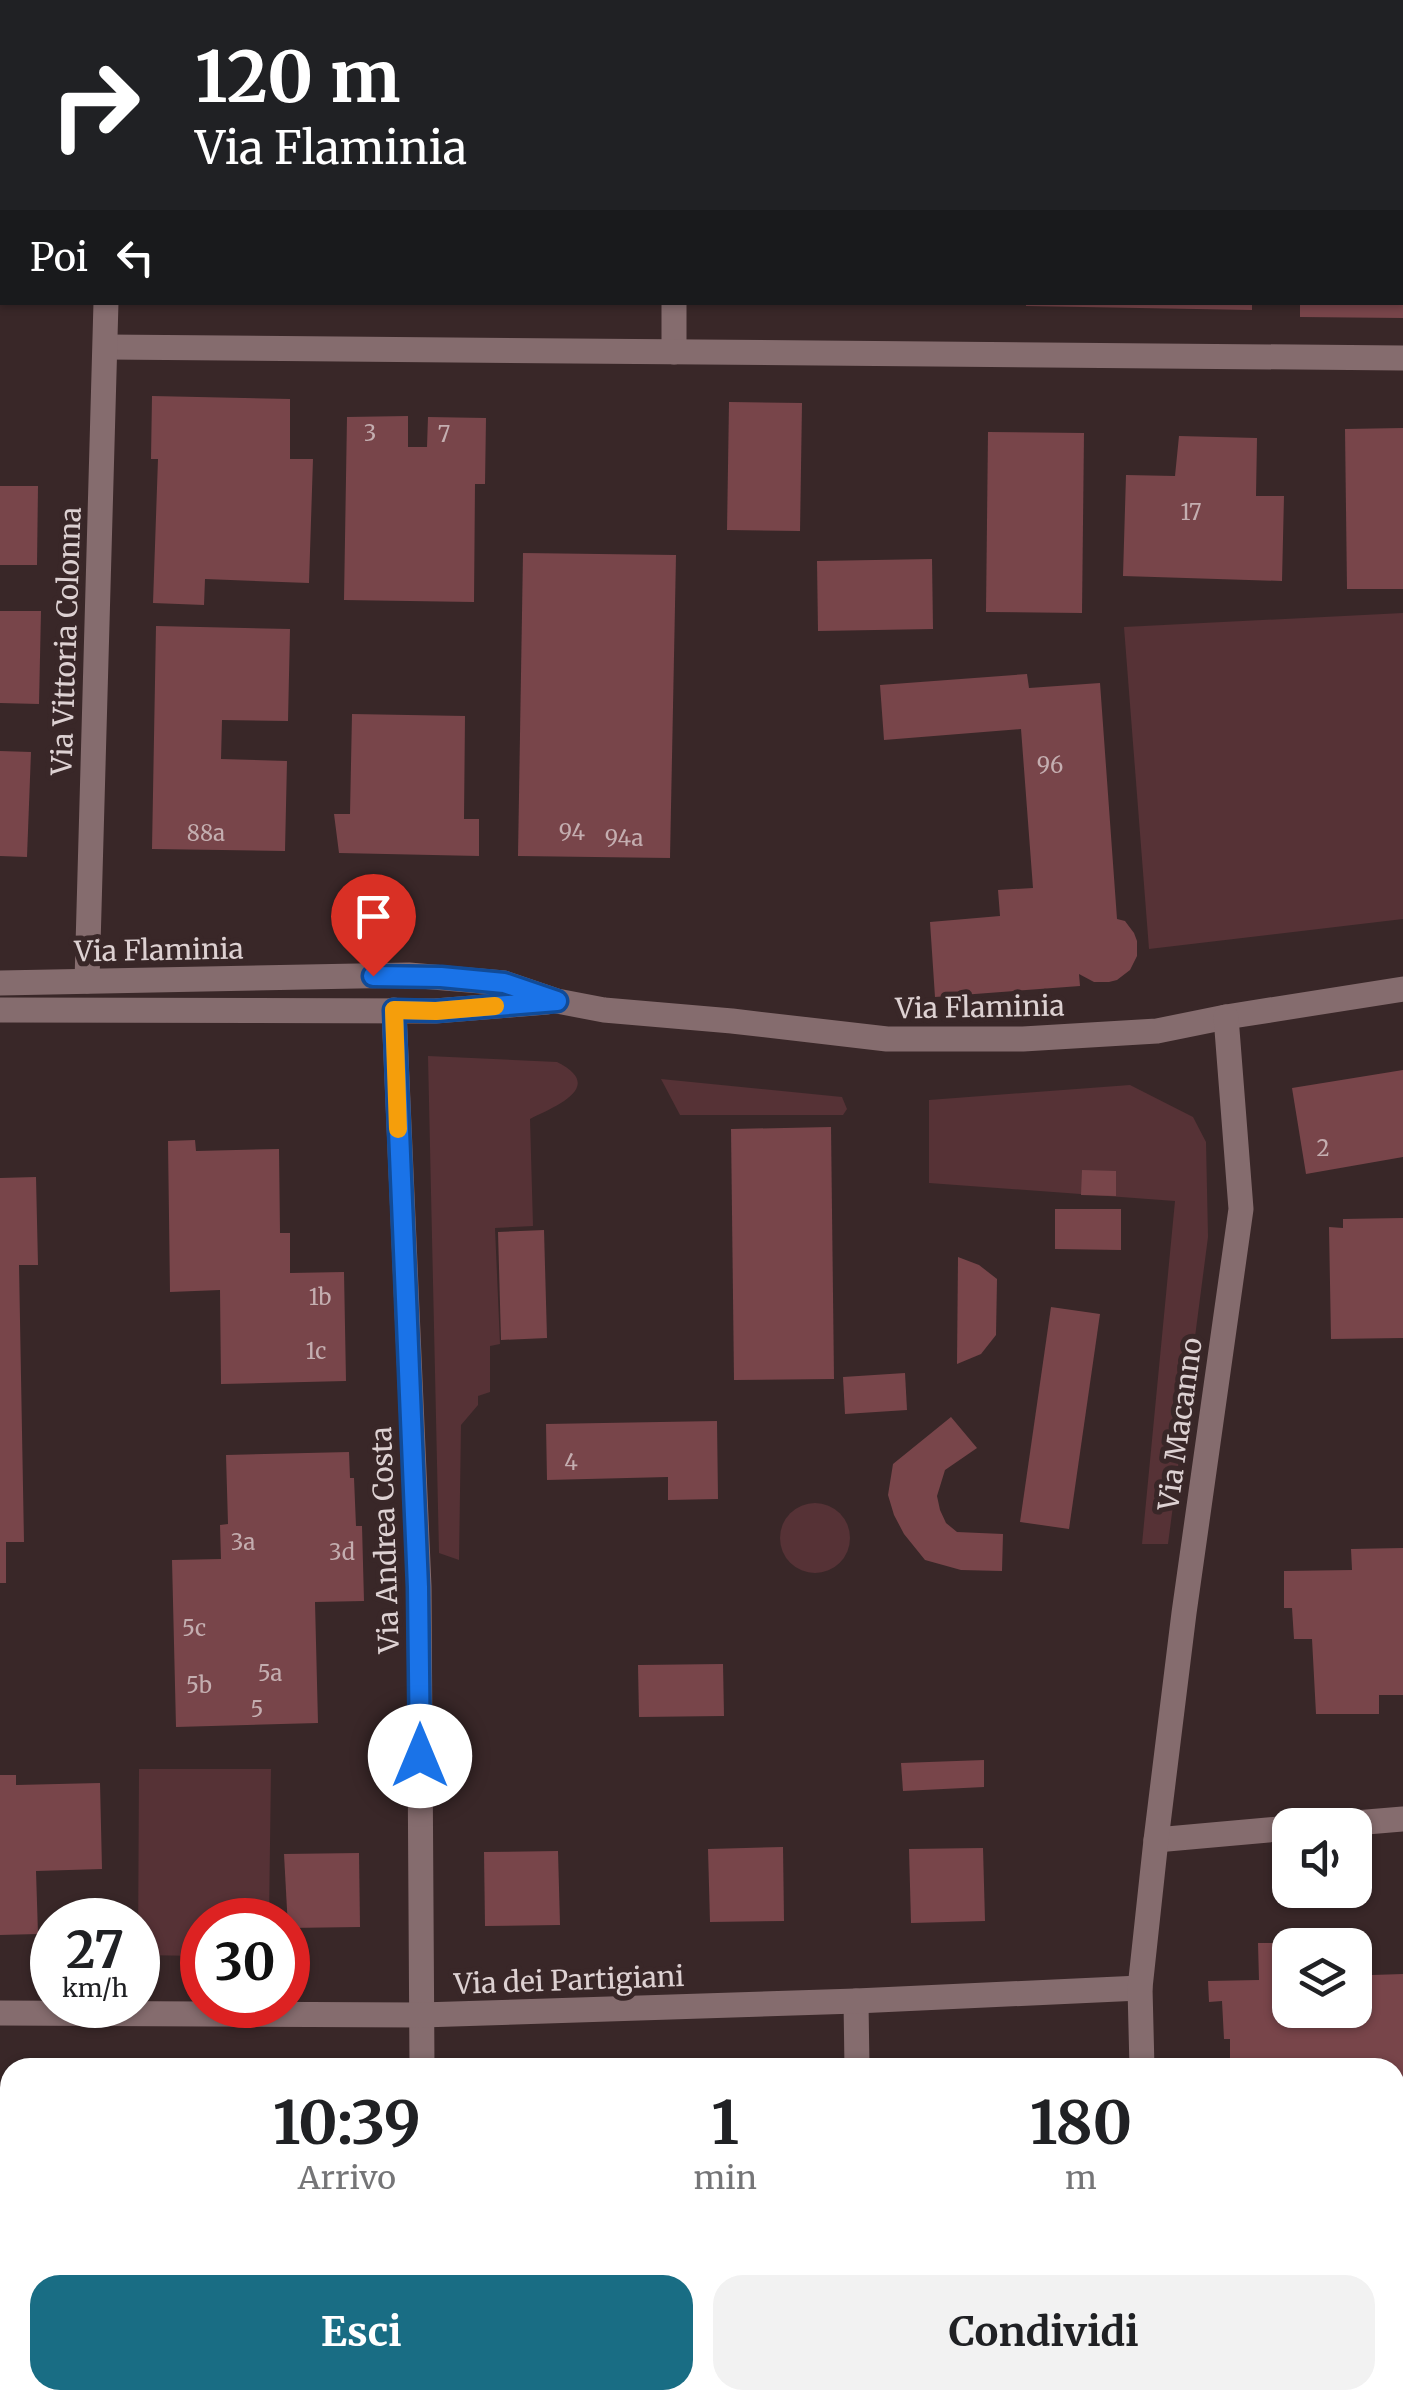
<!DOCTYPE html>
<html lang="it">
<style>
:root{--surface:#fff;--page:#f2f2f2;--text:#202124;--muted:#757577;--accent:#196d84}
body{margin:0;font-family:Merriweather,serif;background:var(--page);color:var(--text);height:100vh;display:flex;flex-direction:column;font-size:38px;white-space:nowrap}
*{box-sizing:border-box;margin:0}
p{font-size:32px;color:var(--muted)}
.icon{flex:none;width:55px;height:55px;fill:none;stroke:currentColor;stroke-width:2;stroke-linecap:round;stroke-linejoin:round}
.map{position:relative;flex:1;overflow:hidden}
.sheet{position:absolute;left:0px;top:2058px;width:1405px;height:352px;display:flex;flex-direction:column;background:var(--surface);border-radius:30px 30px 0 0;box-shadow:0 2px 8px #0004}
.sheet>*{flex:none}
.guide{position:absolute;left:0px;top:0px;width:1405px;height:305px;box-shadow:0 2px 8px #0004;background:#202124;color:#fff;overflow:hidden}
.tools{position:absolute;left:1272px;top:1808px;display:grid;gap:20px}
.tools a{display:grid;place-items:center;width:100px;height:100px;border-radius:20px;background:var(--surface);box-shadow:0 2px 8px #0004;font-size:50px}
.speed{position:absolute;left:30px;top:1898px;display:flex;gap:20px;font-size:50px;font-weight:700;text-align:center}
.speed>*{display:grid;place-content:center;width:130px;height:130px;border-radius:50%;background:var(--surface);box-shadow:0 2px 8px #0004;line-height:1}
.speed small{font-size:25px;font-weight:400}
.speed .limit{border:15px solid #d22;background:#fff;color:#111}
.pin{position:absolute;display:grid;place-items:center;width:85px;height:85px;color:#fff;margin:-102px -42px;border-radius:50% 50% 50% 0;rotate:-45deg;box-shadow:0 0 10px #0007}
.pin .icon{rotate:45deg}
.me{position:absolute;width:110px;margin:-55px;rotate:0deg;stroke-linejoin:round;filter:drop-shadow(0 0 8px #0008)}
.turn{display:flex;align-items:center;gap:35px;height:210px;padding:0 30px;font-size:45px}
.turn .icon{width:130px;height:130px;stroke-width:2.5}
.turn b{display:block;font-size:70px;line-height:85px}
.then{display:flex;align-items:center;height:95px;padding:0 30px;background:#0003;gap:20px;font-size:38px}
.eta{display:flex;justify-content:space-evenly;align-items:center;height:170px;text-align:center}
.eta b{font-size:60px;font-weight:700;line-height:70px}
.cta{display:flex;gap:20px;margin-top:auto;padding:20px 30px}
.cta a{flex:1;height:115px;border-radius:30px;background:var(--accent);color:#fff;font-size:40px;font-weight:700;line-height:115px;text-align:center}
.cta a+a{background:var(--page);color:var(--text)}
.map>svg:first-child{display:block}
.green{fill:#563236}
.building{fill:#78454a}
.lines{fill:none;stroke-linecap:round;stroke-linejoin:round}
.minor{stroke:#856c6e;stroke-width:25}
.route-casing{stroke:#114b97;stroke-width:25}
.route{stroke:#1a73e8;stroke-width:18}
.slow{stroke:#f59e0b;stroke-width:18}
.labels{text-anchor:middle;stroke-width:10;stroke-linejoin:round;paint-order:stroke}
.number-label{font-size:22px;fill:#c4aeb0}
.street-label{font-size:28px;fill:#ddd1d2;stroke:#392728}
</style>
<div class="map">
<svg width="1403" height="2408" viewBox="0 0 1403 2408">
<rect width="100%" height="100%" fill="#392728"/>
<g class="green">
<path d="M 1403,613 L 1403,919 L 1149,949 L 1124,627 Z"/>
<path d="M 428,1056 L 557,1062 C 607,1087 554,1107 530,1119 L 533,1226 L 495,1228 L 500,1344 L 490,1346 L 490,1392 L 478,1396 L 478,1405 L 461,1425 L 459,1560 L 439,1553 Z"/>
<path d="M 661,1079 L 842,1097 L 847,1109 L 843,1115 L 680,1115 Z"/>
<path d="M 1130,1085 L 1193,1117 L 1206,1142 L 1208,1237 L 1168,1544 L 1142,1544 L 1175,1201 L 929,1183 L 929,1100 Z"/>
<circle cx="815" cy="1538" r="35"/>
<path d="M 139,1769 L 271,1769 L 269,1920 L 202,1920 L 202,1956 L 138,1955 Z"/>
</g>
<g class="building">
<path d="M 1026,302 L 1252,302 L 1252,310 L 1026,306 Z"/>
<path d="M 1300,302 L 1403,302 L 1403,318 L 1300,317 Z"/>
<path d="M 152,396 L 290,399 L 290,459 L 313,459 L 309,583 L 205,579 L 204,605 L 153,603 L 158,459 L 151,459 Z"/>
<path d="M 729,402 L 802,403 L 800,531 L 727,530 Z"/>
<path d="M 408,416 L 408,447 L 427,447 L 428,417 L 486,418 L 485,484 L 475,484 L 474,602 L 344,600 L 347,417 Z"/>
<path d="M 1403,428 L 1403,589 L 1347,589 L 1345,429 Z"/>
<path d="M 988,432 L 1084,433 L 1082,613 L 986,612 Z"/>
<path d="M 1179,436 L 1257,438 L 1256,496 L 1284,496 L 1282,581 L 1123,576 L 1126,475 L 1175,476 Z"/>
<path d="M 0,486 L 38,486 L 37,565 L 0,565 Z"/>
<path d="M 523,553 L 676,555 L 670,858 L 518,856 Z"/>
<path d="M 932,559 L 933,629 L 818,631 L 817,561 Z"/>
<path d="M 0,611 L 41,611 L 39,704 L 0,703 Z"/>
<path d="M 156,626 L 290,629 L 288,721 L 222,720 L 221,759 L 287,761 L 285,851 L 152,849 Z"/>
<path d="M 1027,674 L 1029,688 L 1100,683 L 1117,919 L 1125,921 L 1134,933 L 1137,941 L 1137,956 L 1130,970 L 1117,980 L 1109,982 L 1094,982 L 1079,974 L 1080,986 L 935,997 L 930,922 L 1000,916 L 998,890 L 1033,888 L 1021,729 L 884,740 L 880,685 Z"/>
<path d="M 352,714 L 465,716 L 464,819 L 479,819 L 479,856 L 339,853 L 334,814 L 350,814 Z"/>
<path d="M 0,751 L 31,752 L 27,857 L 0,856 Z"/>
<path d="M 1403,1070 L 1403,1157 L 1306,1174 L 1292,1088 Z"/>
<path d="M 831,1127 L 834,1379 L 734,1380 L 731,1129 Z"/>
<path d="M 195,1140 L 196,1151 L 279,1149 L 280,1233 L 290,1233 L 290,1273 L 344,1272 L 346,1381 L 221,1384 L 220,1290 L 170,1292 L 168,1141 Z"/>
<path d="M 1082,1170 L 1116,1171 L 1116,1196 L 1081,1195 Z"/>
<path d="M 36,1177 L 38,1265 L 19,1265 L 24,1542 L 6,1542 L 6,1583 L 0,1583 L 0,1178 Z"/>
<path d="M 1055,1209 L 1121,1209 L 1121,1250 L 1055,1249 Z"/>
<path d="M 1403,1218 L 1403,1338 L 1331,1339 L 1329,1227 L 1343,1228 L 1343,1219 Z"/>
<path d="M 544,1230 L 547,1338 L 501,1340 L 498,1232 Z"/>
<path d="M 958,1257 L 979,1265 L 997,1279 L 996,1335 L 981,1354 L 957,1364 Z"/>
<path d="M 1051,1307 L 1100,1314 L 1069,1529 L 1020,1522 Z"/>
<path d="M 905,1373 L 907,1410 L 845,1414 L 843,1377 Z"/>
<path d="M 951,1417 L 977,1448 L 945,1470 L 937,1496 L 940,1510 L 946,1523 L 957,1532 L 1003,1534 L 1002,1571 L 961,1570 L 925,1560 L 904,1534 L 894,1515 L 888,1495 L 893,1464 Z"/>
<path d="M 717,1421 L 718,1499 L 668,1500 L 668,1477 L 547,1480 L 546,1424 Z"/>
<path d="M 349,1452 L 350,1478 L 354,1478 L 356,1526 L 362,1526 L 364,1601 L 315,1602 L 318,1723 L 176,1727 L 172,1560 L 221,1559 L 220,1525 L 228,1524 L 226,1455 Z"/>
<path d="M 1403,1548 L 1403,1695 L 1379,1695 L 1379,1714 L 1316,1714 L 1312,1639 L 1294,1639 L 1292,1608 L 1284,1608 L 1284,1571 L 1352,1570 L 1351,1549 Z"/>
<path d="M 723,1664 L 724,1716 L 639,1717 L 638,1665 Z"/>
<path d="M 984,1760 L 984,1787 L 903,1791 L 901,1763 Z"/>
<path d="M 0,1775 L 16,1775 L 16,1785 L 100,1783 L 102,1869 L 36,1871 L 38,1934 L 0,1935 Z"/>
<path d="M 783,1847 L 784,1921 L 710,1922 L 708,1849 Z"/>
<path d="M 983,1848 L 985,1921 L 911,1923 L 909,1849 Z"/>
<path d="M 558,1851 L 560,1925 L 485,1926 L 484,1852 Z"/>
<path d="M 359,1853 L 360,1927 L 288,1928 L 284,1854 Z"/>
<path d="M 1258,1943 L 1290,1943 L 1290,2010 L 1320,2010 L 1320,2014 L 1372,2013 L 1372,1975 L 1403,1974 L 1403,2101 L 1395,2101 L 1395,2068 L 1230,2068 L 1230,2039 L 1224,2039 L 1222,2001 L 1209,2002 L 1208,1981 L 1259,1980 Z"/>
<path d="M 10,2145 L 10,2226 L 0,2227 L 0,2146 Z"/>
<path d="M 1403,2370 L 1403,2408 L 1346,2408 L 1346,2400 L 1395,2400 L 1395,2371 Z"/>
<path d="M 799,2400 L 800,2408 L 725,2408 L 724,2401 Z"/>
<path d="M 911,2400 L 985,2400 L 986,2408 L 911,2408 Z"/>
<path d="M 373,2402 L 373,2408 L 293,2408 L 293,2405 Z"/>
<path d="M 563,2403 L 563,2408 L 498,2408 L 498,2405 Z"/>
</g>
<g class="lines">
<g class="minor">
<path d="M 271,0 L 342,2"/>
<path d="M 111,2 L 111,0"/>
<path d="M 673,2 L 673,0"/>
<path d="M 1402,27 L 1403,27"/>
<path d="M 674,302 L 674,352"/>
<path d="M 106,347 L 1403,358"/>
<path d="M 87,981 L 106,302"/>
<path d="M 0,983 L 409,975 L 504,983 L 557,1001 L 604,1010 L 732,1021 L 887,1039 L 1023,1039 L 1157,1031 L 1226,1017 L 1403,989"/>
<path d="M 0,1010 L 435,1011 L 547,1002"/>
<path d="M 394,1010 L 419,1587 L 422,2068"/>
<path d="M 1331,1825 L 1403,1819"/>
<path d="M 1156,1840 L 1290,1828"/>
<path d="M 856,2001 L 857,2068"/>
<path d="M 0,2013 L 421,2015 L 856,2001 L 1140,1988"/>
<path d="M 1142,2068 L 1140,1988 L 1156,1840 L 1184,1613 L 1241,1209 L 1226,1017"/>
<path d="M 1395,2284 L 1403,2287"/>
<path d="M 428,2400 L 429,2408"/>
<path d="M 859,2400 L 859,2408"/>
<path d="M 1279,2400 L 1279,2408"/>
</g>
</g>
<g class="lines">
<defs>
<path id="route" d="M 373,976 L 441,977 L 504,983 L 557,1001 L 436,1011 L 394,1010 L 418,1587 L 420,1756"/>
</defs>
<use href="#route" class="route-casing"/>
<use href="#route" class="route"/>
<path class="slow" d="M 398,1129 L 394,1010 L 436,1011 L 495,1006"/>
</g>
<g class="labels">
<g class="number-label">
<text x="370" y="441">3</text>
<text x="444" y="442">7</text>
<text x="1191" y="520">17</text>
<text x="1050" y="773">96</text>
<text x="572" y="840">94</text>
<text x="206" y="841">88a</text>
<text x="624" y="846">94a</text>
<text x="1323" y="1156">2</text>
<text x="320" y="1305">1b</text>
<text x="316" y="1359">1c</text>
<text x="571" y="1470">4</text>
<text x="243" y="1550">3a</text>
<text x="342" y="1560">3d</text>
<text x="194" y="1636">5c</text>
<text x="270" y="1681">5a</text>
<text x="199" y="1693">5b</text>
<text x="257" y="1717">5</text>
</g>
<g class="street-label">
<text transform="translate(66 641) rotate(-88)" y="10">Via Vittoria Colonna</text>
<text transform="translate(159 950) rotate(-1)" y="10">Via Flaminia</text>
<text transform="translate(980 1007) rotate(-1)" y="10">Via Flaminia</text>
<text transform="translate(1180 1424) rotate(-82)" y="10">Via Macanno</text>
<text transform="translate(385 1540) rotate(-92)" y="10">Via Andrea Costa</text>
<text transform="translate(569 1980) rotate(-2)" y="10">Via dei Partigiani</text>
</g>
</g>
</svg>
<div class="tools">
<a><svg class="icon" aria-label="sound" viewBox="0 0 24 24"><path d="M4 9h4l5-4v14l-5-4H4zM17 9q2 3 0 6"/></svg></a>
<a><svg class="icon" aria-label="layers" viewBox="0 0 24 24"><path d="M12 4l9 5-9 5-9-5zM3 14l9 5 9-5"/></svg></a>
</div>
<div class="speed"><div>27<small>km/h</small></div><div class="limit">30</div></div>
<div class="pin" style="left:373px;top:976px;background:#d93025"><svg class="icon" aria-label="arrive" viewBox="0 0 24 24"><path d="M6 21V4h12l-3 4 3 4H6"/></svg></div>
<svg class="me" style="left:420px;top:1756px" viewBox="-20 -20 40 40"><circle r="19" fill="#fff"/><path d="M0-13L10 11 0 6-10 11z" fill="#1a73e8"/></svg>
<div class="guide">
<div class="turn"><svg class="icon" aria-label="right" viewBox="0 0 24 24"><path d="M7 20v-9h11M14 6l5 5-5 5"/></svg><div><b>120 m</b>Via Flaminia</div></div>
<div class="then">Poi<svg class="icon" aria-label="left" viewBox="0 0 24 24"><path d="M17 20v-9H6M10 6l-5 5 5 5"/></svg></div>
</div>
<section class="sheet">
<div class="eta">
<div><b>10:39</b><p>Arrivo</p></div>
<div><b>1</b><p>min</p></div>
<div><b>180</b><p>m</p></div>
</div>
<div class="cta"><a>Esci</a><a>Condividi</a></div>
</section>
</div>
